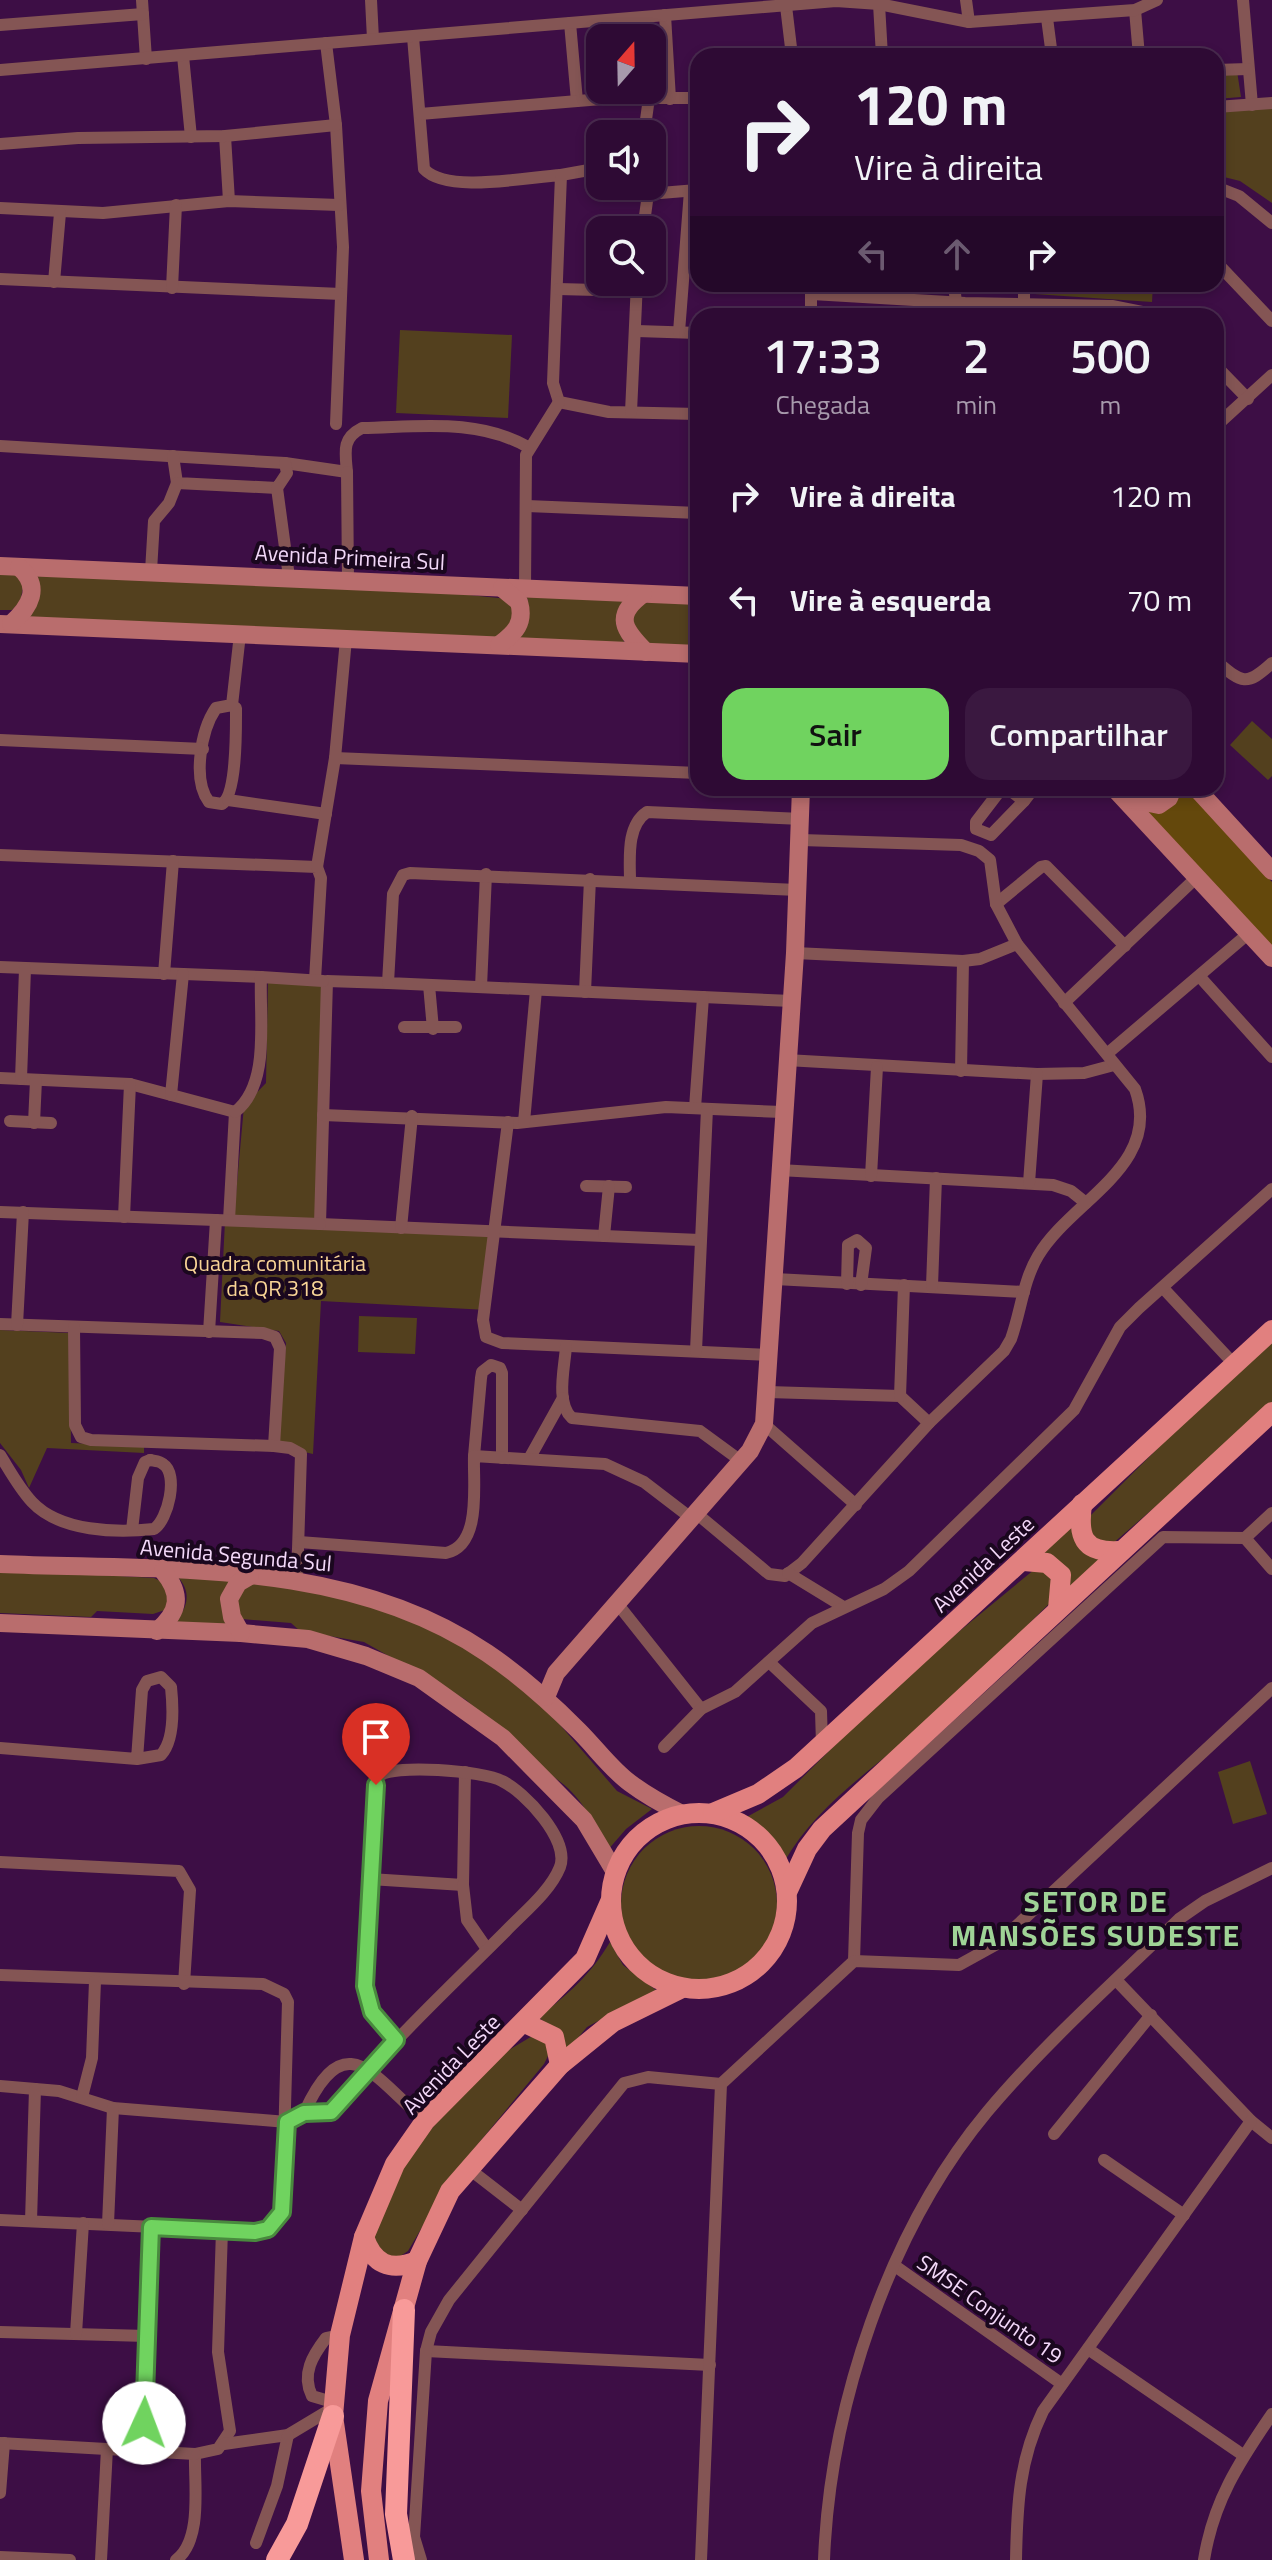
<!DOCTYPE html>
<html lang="pt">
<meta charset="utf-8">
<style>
:root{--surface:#2e0a34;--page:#3a1840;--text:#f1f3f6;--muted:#a79aac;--line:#492b4f;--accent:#70d35f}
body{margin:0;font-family:"Titillium Web",sans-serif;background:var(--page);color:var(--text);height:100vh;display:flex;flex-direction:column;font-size:30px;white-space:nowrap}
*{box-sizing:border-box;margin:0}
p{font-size:26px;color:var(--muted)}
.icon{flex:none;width:44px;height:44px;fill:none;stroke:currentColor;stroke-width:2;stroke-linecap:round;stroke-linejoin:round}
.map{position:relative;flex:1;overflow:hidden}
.side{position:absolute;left:690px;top:308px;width:534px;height:488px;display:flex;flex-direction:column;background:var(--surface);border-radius:24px;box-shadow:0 4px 12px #0003,0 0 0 2px var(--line)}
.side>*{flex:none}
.top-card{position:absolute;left:690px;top:48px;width:534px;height:244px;border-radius:24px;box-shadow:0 4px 12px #0003,0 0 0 2px var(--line);background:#2e0a34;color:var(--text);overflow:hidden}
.needle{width:52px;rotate:20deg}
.tools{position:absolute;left:586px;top:24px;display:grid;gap:16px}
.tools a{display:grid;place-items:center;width:80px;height:80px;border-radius:16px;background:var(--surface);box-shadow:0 4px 12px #0003,0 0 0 2px var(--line);font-size:40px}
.pin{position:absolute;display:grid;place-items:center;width:68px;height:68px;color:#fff;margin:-82px -34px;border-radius:50% 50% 50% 0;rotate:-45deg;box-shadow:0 0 8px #0007}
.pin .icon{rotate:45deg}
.me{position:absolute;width:88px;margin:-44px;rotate:2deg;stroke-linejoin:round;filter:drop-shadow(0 0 6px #0008)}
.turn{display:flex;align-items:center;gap:28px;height:168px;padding:0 32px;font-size:36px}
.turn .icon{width:104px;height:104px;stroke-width:2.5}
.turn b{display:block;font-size:56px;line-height:68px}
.lanes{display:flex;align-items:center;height:76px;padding:0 32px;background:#0003;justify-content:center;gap:40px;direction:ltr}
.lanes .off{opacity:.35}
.eta{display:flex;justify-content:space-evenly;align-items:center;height:136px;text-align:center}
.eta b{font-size:48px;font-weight:600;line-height:56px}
.cta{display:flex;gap:16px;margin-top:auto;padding:16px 32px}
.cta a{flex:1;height:92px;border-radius:24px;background:var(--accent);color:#111;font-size:32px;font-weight:600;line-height:92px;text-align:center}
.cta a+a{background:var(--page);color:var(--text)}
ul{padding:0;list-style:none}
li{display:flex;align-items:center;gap:24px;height:104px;padding:0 32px}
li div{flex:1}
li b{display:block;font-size:30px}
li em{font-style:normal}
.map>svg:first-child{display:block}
.green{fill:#53401e}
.forest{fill:#64480c}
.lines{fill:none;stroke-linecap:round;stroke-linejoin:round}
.street{stroke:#845554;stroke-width:12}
.secondary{stroke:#b96d6d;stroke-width:18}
.primary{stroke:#e1807f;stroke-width:20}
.highway{stroke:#f89a99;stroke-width:22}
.route-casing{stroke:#49893e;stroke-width:20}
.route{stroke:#70d35f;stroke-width:14}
.labels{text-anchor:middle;stroke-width:8;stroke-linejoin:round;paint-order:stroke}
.street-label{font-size:22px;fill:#f3d8f9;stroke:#1a071e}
.park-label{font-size:22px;fill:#f9d596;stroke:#1a071e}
.district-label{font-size:30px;font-weight:bold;letter-spacing:2px;fill:#9fd396;stroke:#1a071e}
</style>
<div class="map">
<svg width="1272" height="2560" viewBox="0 0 1272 2560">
<rect width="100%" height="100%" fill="#3d0e45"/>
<g class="green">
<path d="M 1237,71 L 1241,97 L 1216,99 L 1216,72 Z"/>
<path d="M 1272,107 L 1272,203 L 1240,181 L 1216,175 L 1216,111 Z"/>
<path d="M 1034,284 L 1153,284 L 1152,302 L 1034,294 Z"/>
<path d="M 400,330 L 512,335 L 508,418 L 396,413 Z"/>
<path d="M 30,569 L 289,577 L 509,599 L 518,616 L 495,639 L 24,618 Z"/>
<path d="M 0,574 L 15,574 L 24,583 L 20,602 L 12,610 L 0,610 Z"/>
<path d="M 525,595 L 629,598 L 616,624 L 626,646 L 511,642 L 525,628 L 528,600 Z"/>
<path d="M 650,602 L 698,603 L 698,647 L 643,645 L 629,618 L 637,605 Z"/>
<path d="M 1252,721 L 1272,739 L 1272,776 L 1268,780 L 1230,745 Z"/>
<path d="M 268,979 L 324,982 L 317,1222 L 234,1216 L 244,1106 L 266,1083 Z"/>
<path d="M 225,1221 L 497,1228 L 487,1310 L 321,1301 L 313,1454 L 278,1446 L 286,1343 L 279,1331 L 220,1322 Z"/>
<path d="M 359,1316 L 417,1318 L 415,1354 L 358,1352 Z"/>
<path d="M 0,1330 L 70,1333 L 71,1443 L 144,1446 L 144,1453 L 47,1448 L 29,1488 L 21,1470 L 0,1443 Z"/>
<path d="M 1272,1341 L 1272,1406 L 1111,1545 L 1098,1544 L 1087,1527 L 1091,1515 L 1188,1418 Z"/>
<path d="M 1075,1523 L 1106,1559 L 1071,1590 L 1069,1580 L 1036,1557 Z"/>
<path d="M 0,1569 L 154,1578 L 167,1584 L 168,1609 L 153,1614 L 97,1611 L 91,1617 L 0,1613 Z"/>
<path d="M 1035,1569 L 1048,1572 L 1057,1596 C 1016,1636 976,1678 933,1717 C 882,1763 819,1801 784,1862 L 768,1838 L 743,1819 L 783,1797 L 900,1680 Z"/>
<path d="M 176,1575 L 233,1579 L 231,1626 L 174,1623 C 189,1607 192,1591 176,1575 Z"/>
<path d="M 251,1582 L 374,1603 L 471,1649 L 549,1712 L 617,1791 L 652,1809 L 626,1829 L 607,1851 C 593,1819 578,1789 545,1772 L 466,1700 L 364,1642 L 300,1631 L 291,1623 L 242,1619 L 231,1597 Z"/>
<path d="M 1250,1761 L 1267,1814 L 1233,1824 L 1218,1772 Z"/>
<circle cx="699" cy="1904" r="78"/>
<path d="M 610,1942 L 623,1965 L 656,1990 L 587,2027 L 567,2051 L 562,2035 L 538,2017 C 568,1995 591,1974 610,1942 Z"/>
<path d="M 534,2035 L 548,2040 L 551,2050 L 544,2064 L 454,2173 L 408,2251 L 396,2259 L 383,2258 L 373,2244 L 373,2231 L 412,2150 L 494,2059 Z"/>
</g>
<path class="forest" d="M 1179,788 L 1188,788 L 1272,882 L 1272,947 L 1143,811 Z"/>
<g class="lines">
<g class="street">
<path d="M 142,0 L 146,59"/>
<path d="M 371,0 L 373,39"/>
<path d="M 966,0 L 969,22"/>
<path d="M 1243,0 L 1252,105"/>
<path d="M 879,4 L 882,56"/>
<path d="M 786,6 L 792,56"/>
<path d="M 1135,10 L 1139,56"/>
<path d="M 665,15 L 670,99"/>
<path d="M 1047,18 L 1052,56"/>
<path d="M 570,23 L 577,101"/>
<path d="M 0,25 L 143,14"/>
<path d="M 413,37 L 424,169 C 447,194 527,177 561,175 L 553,383 L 559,402 L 609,412 L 698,414"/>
<path d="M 326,43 L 336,125 L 343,247 L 336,424"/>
<path d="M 183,56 L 191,137"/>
<path d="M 0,70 L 836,1 L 879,4 L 969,22 L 1135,10 L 1157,0"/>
<path d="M 1216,70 L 1248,69"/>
<path d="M 1216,107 L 1272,103"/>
<path d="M 420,114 L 614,98 L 649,98"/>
<path d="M 644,134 L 649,98 L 698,98"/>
<path d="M 225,136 L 229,201"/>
<path d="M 0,144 L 78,138 L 225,136 L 336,125"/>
<path d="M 561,175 L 600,168"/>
<path d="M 1216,187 L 1239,196 L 1272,223"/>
<path d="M 0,208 L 103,213 L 229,201 L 339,205"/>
<path d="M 643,230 L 648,194 L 697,190"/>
<path d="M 1216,262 L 1272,321"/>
<path d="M 0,279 L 341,294"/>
<path d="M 54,282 L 60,213"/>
<path d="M 811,284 L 811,316"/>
<path d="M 954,284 L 956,303"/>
<path d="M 1024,284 L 1024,303"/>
<path d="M 172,288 L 176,205"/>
<path d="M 558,289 L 636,291"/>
<path d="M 812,294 L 965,303 L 1112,306 L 1162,316"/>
<path d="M 637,331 L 698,333"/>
<path d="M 679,332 L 690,191"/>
<path d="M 1216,366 L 1248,399"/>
<path d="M 631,412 L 637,282"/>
<path d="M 1216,426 L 1272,375"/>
<path d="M 0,446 L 285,463 L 347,472 C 345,451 342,438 362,428 C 419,427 477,418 528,447"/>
<path d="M 173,456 L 177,483 L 277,488 L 287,473 L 285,463"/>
<path d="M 347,472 L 348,581"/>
<path d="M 277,488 L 289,577"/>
<path d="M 527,506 L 698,513"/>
<path d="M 151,571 L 154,521 L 169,503 L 177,483"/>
<path d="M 525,589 L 526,455 L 559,402"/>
<path d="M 1216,661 C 1242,683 1246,687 1272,663"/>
<path d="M 232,705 L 216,708 C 201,730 192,780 209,802 L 222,804 C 237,794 236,727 236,708 L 232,705 L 240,634"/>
<path d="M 0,740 L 203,749"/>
<path d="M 335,758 L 698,773"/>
<path d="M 1002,788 L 976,822 L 976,829 L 991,835 L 1024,801 L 1007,788"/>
<path d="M 228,800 L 326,814"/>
<path d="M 1024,801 L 1034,788"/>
<path d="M 0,855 L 317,867 L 321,878 L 315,980"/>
<path d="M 317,867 L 335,758 L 346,639"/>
<path d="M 630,881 C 630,859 626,826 647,812 L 802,819"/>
<path d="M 996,904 L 1041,867 L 1046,866 L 1125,946"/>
<path d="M 795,953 L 963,961 L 980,959 L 1017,944"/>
<path d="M 0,967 L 261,977"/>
<path d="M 164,974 L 173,861"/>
<path d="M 1200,977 L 1272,1057"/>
<path d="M 388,983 L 327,981 L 320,1224 L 700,1240"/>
<path d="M 429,985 L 433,1029"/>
<path d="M 481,987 L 486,874"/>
<path d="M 585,992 L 590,879"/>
<path d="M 792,1001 L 388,983 L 393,894 L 403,875 L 410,873 L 798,890"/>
<path d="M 1064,1003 L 1196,878"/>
<path d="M 404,1027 L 456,1027"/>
<path d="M 1108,1053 L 1249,933"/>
<path d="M 786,1060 L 1037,1074 L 1084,1073 L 1114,1065"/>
<path d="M 961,1071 L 963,961"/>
<path d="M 0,1078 L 130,1084 L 235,1112 L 229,1220"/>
<path d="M 21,1079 L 25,969"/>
<path d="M 171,1095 L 183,974"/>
<path d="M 695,1108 L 703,997"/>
<path d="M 235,1112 C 271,1084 259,1018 261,977 L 323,981"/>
<path d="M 323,1115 L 517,1123 L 666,1107 L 782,1112"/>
<path d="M 10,1121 L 51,1123"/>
<path d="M 508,1122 L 483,1320 L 486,1337 L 502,1343 L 770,1355"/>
<path d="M 524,1122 L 536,990"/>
<path d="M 34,1123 L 36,1080"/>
<path d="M 779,1170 L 1053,1185 L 1071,1191 L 1086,1203"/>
<path d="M 871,1176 L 877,1067"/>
<path d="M 1029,1183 L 1037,1074"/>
<path d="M 586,1186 L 626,1187"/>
<path d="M 0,1212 L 320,1224"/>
<path d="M 124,1217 L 130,1084"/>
<path d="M 401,1228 L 412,1116"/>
<path d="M 604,1236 L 609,1186"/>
<path d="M 775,1279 L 1024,1292"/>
<path d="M 847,1284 L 848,1245 L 857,1240 L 866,1248 L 861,1285"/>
<path d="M 932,1286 L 936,1178"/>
<path d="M 1163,1288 L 1234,1364"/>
<path d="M 0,1324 L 263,1333 L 275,1337 L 280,1348 L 274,1446"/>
<path d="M 17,1325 L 23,1212"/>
<path d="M 74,1327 L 75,1425 L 81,1437 L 91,1440 L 274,1446 L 290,1448 L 301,1454 L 297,1581"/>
<path d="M 209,1332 L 216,1220"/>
<path d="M 566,1346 C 565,1366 555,1403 572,1418 L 700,1431 L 741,1461"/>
<path d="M 696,1351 L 707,1109"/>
<path d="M 768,1392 L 900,1396 L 929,1423"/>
<path d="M 900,1396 L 904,1285"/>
<path d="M 764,1424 L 856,1505"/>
<path d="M 0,1455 C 10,1471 19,1488 32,1502 C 60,1532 117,1533 154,1529 C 168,1520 179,1474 163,1464 C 160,1461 155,1461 150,1460"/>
<path d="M 474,1456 L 481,1378 L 482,1372 L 491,1365 L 500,1368 L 502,1373 L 502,1458"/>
<path d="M 529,1459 L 563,1398"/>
<path d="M 696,1513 L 769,1574 L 785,1576 L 802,1563 L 929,1423 L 1004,1351 L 1011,1339 C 1021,1311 1023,1281 1038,1256 C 1071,1200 1163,1166 1135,1089 L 1017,944 L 996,904 L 990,860 L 979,851 L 961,845 L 801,840"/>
<path d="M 132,1530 L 138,1478 L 145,1462 L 150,1460"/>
<path d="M 1245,1538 L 1272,1569"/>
<path d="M 299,1542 L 446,1553 C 482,1545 473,1485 474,1456 L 605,1464 L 644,1482 L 691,1518"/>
<path d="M 788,1573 L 842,1606"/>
<path d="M 616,1602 L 701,1709"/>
<path d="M 769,1662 L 821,1711 L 822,1744"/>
<path d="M 664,1747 L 701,1709 L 735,1692 L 812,1623 L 884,1589 L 909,1571 L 1074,1410 L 1120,1327 L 1139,1308 L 1272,1189"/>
<path d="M 0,1748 L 137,1759 L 161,1755 C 175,1740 173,1706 171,1687 L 161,1677 L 147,1681 L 142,1690 L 137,1759"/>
<path d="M 0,1862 L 179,1871 L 190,1890 L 184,1984"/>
<path d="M 370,1879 L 463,1885 L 465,1772"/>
<path d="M 463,1885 L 467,1920 L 487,1949"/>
<path d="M 854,1961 L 858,1833 L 861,1820 L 878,1798 L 1163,1537 L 1245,1538 L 1272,1513"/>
<path d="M 0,1975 L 263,1984 L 284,1994 L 288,2002 L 282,2212 L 268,2229 L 222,2230 L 218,2352 L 230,2431 L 218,2449 L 195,2454 C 194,2484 203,2540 176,2560"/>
<path d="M 1116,1980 L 1251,2121 L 1272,2138"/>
<path d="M 0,2086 L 59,2091 L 113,2108 L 287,2122 L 304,2113 L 331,2112 C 354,2089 374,2063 397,2040 C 432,2003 469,1968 505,1932 C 523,1913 550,1892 560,1867 C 570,1840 525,1792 502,1781 C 484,1771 391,1763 378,1777 L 365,1986 L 372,2012 L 396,2040"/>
<path d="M 82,2097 L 92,2058 L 95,1981"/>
<path d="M 304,2113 C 345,2023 373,2076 425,2121"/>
<path d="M 1054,2134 L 1151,2015"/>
<path d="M 1104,2160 L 1184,2215"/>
<path d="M 468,2168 L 522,2210"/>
<path d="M 0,2220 L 222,2230"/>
<path d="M 31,2221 L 35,2089"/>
<path d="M 108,2224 L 113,2108"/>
<path d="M 895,2266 L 1062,2384"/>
<path d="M 0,2332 L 147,2336"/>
<path d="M 76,2334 L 83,2223"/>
<path d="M 1088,2349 L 1243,2455"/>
<path d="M 426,2351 L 710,2365"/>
<path d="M 336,2397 L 329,2401 L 312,2396 C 301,2374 313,2355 326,2338 L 340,2335"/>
<path d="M 0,2443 L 195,2454"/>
<path d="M 224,2444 L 288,2435 L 333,2408"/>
<path d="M 142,2451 L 151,2227"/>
<path d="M 0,2493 L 4,2443"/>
<path d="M 256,2543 L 277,2486 L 288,2435"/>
<path d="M 0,2557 L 70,2560"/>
<path d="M 101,2560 L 107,2449"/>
<path d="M 421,2560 L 414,2537 L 426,2351 L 431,2332 L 449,2300 L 624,2083 L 648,2077 L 721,2084"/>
<path d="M 701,2560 L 721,2084 L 854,1961 L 959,1965 L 997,1944 L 1272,1688"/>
<path d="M 824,2560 C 830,2407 888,2231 987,2112 C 1045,2043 1114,1982 1179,1919 L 1205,1901 L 1272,1868"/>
<path d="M 1016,2560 C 1017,2506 1019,2460 1043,2411 L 1251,2121"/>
<path d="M 1204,2560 C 1213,2502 1239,2462 1272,2414"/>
</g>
<g class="secondary">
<path d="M 0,566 L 698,596"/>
<path d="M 643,594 C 613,616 624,630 646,652"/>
<path d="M 0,624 L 698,654"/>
<path d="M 11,624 C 30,607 42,587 19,567"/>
<path d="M 499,645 C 515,633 525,623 519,602 L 502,588"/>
<path d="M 1114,788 L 1272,958"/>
<path d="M 1196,788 L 1272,871"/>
<path d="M 1125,798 L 1159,805 L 1169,798 L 1173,788"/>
<path d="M 0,1564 C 163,1571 346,1557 487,1653 C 521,1676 550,1702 579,1731 C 596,1748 611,1769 630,1783 C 646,1795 664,1805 682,1814"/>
<path d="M 0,1623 L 241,1633 L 308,1639 L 366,1656 L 419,1678 L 503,1738 L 584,1820 L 615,1872"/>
<path d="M 157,1631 C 180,1611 182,1594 163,1571"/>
<path d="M 241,1633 L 232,1617 L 229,1599 L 238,1583 L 250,1576"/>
<path d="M 546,1697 L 556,1673 L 750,1451 L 764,1424 L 795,953 L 801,788"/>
</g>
<g class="primary">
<path d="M 1082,1504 C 1078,1536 1082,1553 1119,1551"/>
<path d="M 1024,1561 L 1047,1563 L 1061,1575 L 1058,1609"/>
<circle cx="699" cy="1901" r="88"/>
<path d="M 713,1813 L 758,1794 L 796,1768 L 1272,1330"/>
<path d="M 788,1890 L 807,1849 L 822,1829 L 1272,1412"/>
<path d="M 525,2023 L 554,2037 L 560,2065"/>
<path d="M 364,2237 C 373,2264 390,2272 417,2261"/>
<path d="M 354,2560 L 333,2416 L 340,2335 L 364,2237 L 395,2164 L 425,2121 L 585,1959 L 610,1902"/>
<path d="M 379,2560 L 371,2491 L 378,2401 L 417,2261 L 450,2191 L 560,2065 L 613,2022 L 682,1988"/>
</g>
<g class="highway">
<path d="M 404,2310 L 396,2514 L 404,2560"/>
<path d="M 277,2560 L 297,2524 L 333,2416"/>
</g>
</g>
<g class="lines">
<defs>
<path id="route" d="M 144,2423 L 151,2227 L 255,2232 L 268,2229 L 282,2212 L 287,2122 L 304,2113 L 331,2112 L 396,2040 L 372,2012 L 365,1986 L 376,1785"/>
</defs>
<use href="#route" class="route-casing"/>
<use href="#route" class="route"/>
</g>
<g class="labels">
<g class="street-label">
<text transform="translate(350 557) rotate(3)" y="8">Avenida Primeira Sul</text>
<text transform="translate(236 1555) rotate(5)" y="8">Avenida Segunda Sul</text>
<text transform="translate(983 1564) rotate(-43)" y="8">Avenida Leste</text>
<text transform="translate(451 2064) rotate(-46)" y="8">Avenida Leste</text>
<text transform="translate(990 2309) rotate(35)" y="8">SMSE Conjunto 19</text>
</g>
<g class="park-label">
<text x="275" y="1271">Quadra comunitária<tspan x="275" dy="25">da QR 318</tspan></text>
</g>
<g class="district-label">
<text x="1096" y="1912">SETOR DE<tspan x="1096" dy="34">MANSÕES SUDESTE</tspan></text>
</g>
</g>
</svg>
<div class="tools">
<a><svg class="needle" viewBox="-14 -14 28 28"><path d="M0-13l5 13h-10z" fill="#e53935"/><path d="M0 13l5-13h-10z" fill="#a79aac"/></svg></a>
<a><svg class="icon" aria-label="sound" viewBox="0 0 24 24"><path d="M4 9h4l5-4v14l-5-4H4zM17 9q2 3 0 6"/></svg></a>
<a><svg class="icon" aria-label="search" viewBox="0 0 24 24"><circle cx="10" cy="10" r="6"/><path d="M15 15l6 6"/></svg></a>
</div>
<div class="pin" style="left:376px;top:1785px;background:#d93025"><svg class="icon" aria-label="arrive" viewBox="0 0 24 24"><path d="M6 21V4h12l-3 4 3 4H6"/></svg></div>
<svg class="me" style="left:144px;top:2423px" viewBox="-20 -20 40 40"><circle r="19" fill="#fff"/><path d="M0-13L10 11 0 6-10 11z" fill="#70d35f"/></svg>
<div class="top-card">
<div class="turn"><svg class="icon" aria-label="right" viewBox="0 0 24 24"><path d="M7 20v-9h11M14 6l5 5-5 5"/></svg><div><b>120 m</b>Vire à direita</div></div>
<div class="lanes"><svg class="icon off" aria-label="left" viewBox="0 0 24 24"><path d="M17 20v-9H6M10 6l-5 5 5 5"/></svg><svg class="icon off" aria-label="ahead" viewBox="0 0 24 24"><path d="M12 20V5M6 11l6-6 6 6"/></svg><svg class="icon" aria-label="right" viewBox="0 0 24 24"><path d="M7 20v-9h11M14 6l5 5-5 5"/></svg></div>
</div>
<section class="side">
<div class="eta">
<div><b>17:33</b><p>Chegada</p></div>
<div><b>2</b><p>min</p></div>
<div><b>500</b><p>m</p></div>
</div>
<ul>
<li><svg class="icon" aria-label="right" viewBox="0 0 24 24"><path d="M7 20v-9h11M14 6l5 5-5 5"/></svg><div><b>Vire à direita</b></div><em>120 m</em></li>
<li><svg class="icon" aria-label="left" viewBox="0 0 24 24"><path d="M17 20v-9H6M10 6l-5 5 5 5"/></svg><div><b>Vire à esquerda</b></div><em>70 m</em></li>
</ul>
<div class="cta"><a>Sair</a><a>Compartilhar</a></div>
</section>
</div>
